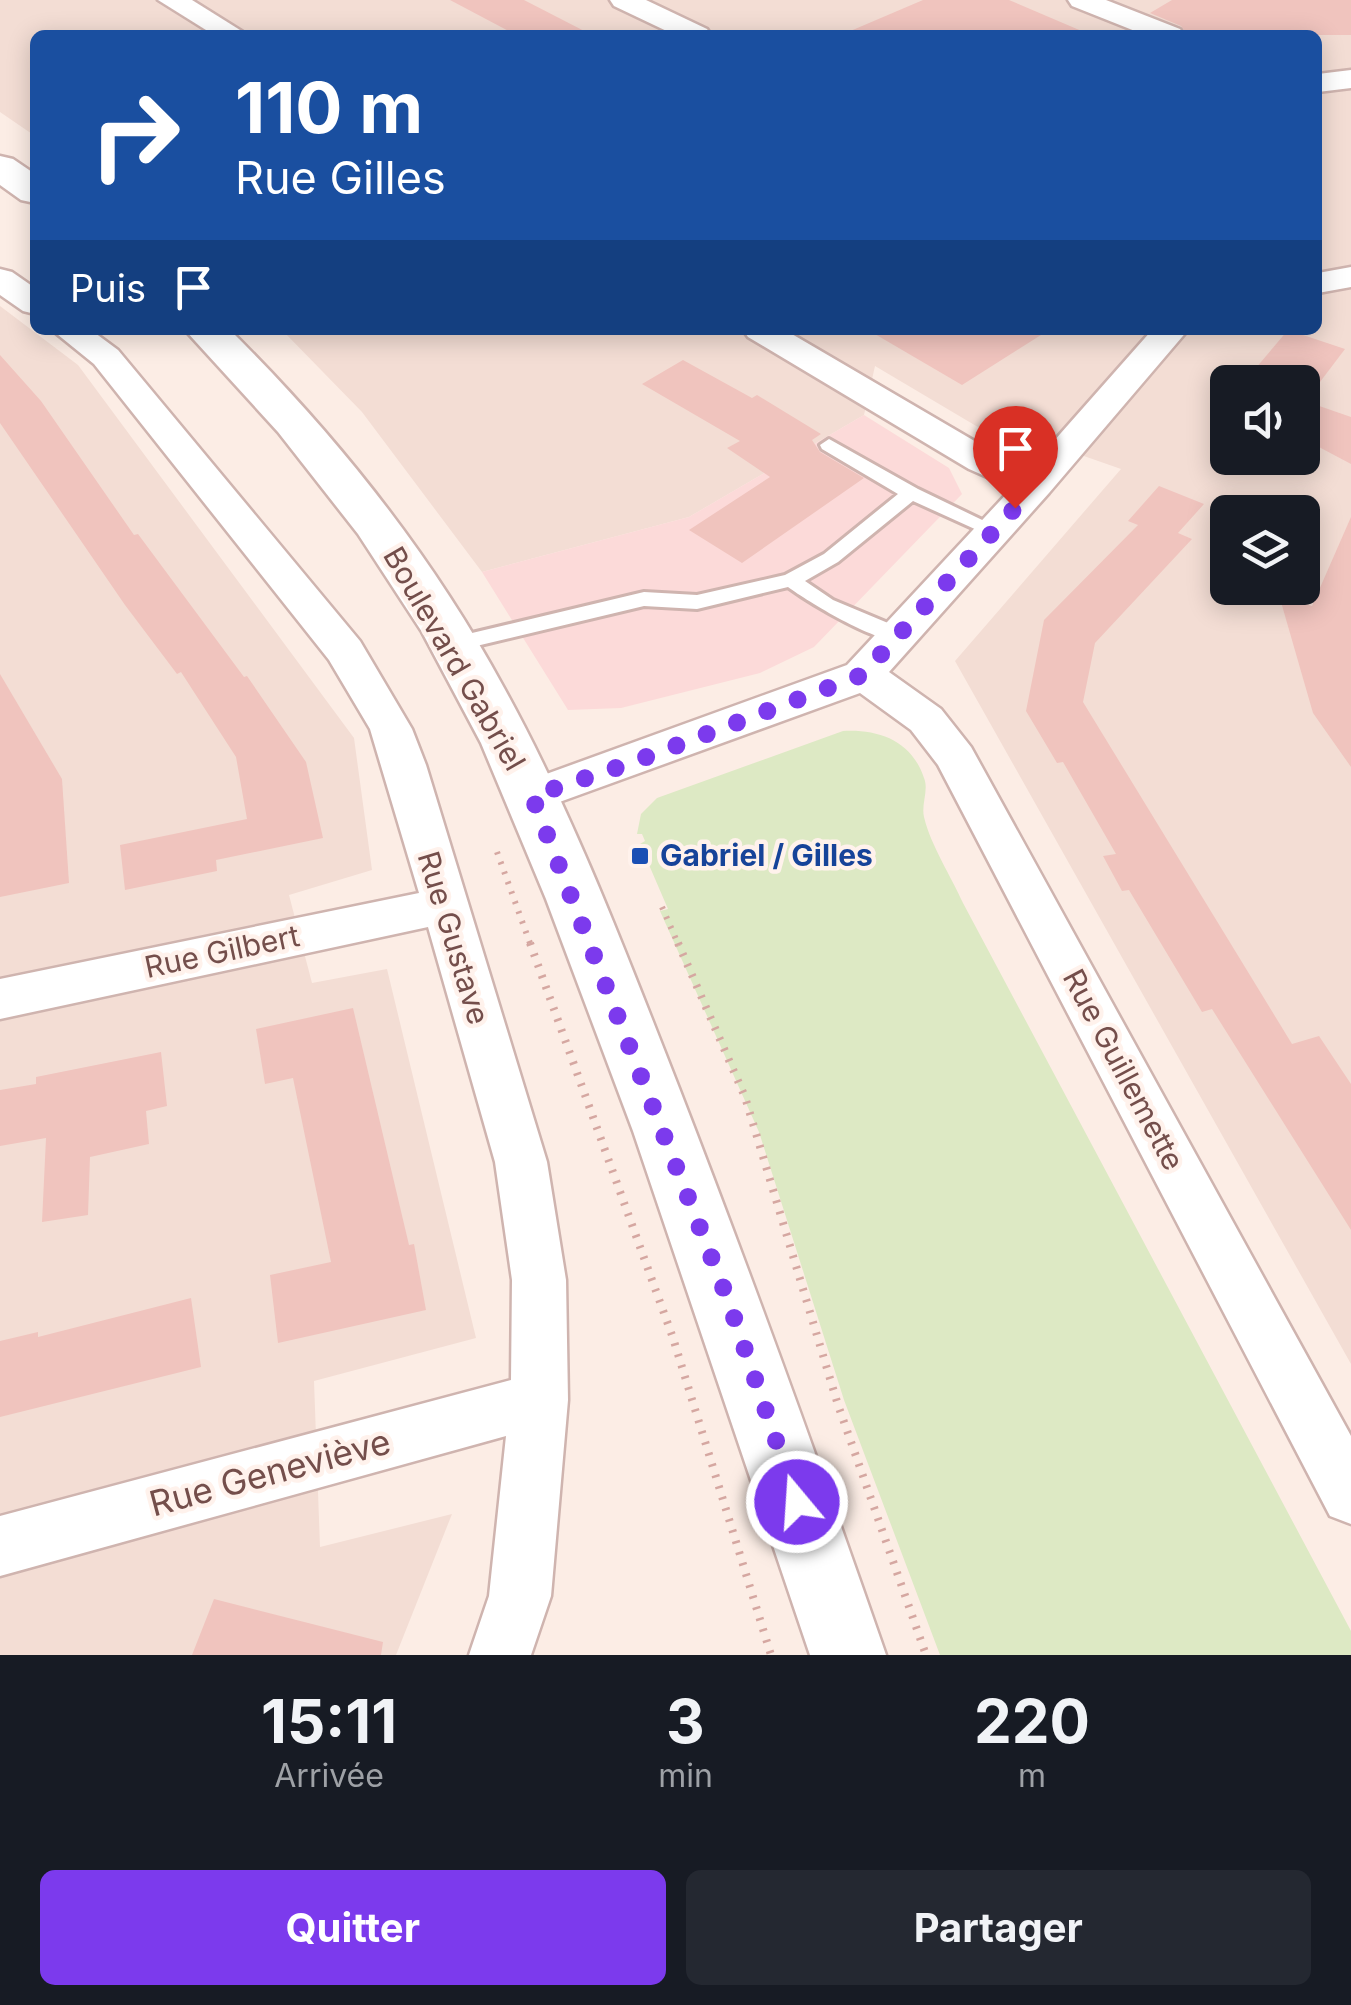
<!DOCTYPE html>
<html lang="fr">
<meta charset="utf-8">
<style>
:root{--surface:#171b24;--page:#242831;--text:#f1f3f6;--muted:#9ea1a6;--accent:#7c3aed}
body{margin:0;font-family:Inter,sans-serif;background:var(--page);color:var(--text);height:100vh;display:flex;flex-direction:column;font-size:38px;white-space:nowrap}
*{box-sizing:border-box;margin:0}
p{font-size:32px;color:var(--muted)}
.icon{flex:none;width:55px;height:55px;fill:none;stroke:currentColor;stroke-width:2;stroke-linecap:round;stroke-linejoin:round}
.map{position:relative;height:1655px;overflow:hidden}
.panel{display:flex;flex-direction:column;background:var(--surface);flex:1}
.panel>*{flex:none}
.hud{position:absolute;left:30px;top:30px;width:1292px;height:305px;border-radius:15px;box-shadow:0 5px 25px #0003;background:#1a4fa0;color:#fff;overflow:hidden}
.tools{position:absolute;left:1210px;top:365px;display:grid;gap:20px}
.tools a{display:grid;place-items:center;width:110px;height:110px;border-radius:15px;background:var(--surface);box-shadow:0 5px 25px #0003;font-size:50px}
.pin{position:absolute;display:grid;place-items:center;width:85px;height:85px;color:#fff;margin:-102px -42px;border-radius:50% 50% 50% 0;rotate:-45deg;box-shadow:0 0 10px #0007}
.pin .icon{rotate:45deg}
.me{position:absolute;width:110px;margin:-55px;rotate:342deg;stroke-linejoin:round;filter:drop-shadow(0 0 8px #0008)}
.turn{display:flex;align-items:center;gap:35px;height:210px;padding:0 40px;font-size:45px}
.turn .icon{width:130px;height:130px;stroke-width:2.5}
.turn b{display:block;font-size:70px;line-height:85px}
.then{display:flex;align-items:center;height:95px;padding:0 40px;background:#0003;gap:20px;font-size:38px}
.eta{display:flex;justify-content:space-evenly;align-items:center;height:170px;text-align:center}
.eta b{font-size:60px;font-weight:700;line-height:70px}
.action{display:flex;gap:20px;margin-top:auto;padding:20px 40px}
.action a{flex:1;height:115px;border-radius:15px;background:var(--accent);color:#fff;font-size:40px;font-weight:700;line-height:115px;text-align:center}
.action a+a{background:var(--page);color:var(--text)}
.map>svg:first-child{display:block}
.residential{fill:#f3ddd4;fill-rule:evenodd}
.commercial{fill:#fcdad9}
.green{fill:#dde9c4}
.building{fill:#f0c4be}
.lines{fill:none;stroke-linecap:round;stroke-linejoin:round}
.service-casing{stroke:#cfb4af;stroke-width:6}
.minor-casing{stroke:#cfb4af;stroke-width:5}
.tertiary-casing{stroke:#cfb4af;stroke-width:5}
.path-far1{stroke:#d5a7a1;stroke-width:6;stroke-dasharray:2.5 8;stroke-linecap:butt}
.path{stroke:#d5a7a1;stroke-width:8;stroke-dasharray:2.5 9;stroke-linecap:butt}
.service{fill:#fff;fill-rule:evenodd}
.minor{fill:#fff;fill-rule:evenodd}
.tertiary{fill:#fff;fill-rule:evenodd}
.route{stroke:#7c3aed;stroke-width:18;stroke-dasharray:0 32.4}
.transit-dot{fill:#1a4fb4;stroke:#fff2ec;stroke-width:4}
.labels{text-anchor:middle;stroke-width:9;stroke-linejoin:round;paint-order:stroke}
.street-label{font-size:30px;fill:#744e4b;stroke:#fff2ec}
.transit-label{font-size:30px;font-weight:bold;fill:#164399;stroke:#fff2ec;text-anchor:start}
.near-street-label{font-size:35px;fill:#744e4b;stroke:#fff2ec}
</style>
<div class="map">
<svg width="1351" height="1655" viewBox="0 0 1351 1655">
<rect width="100%" height="100%" fill="#fcede5"/>
<g class="residential">
<path d="M 0,0 L 1351,0 L 1351,1364 L 955,661 L 1121,469 L 1021,434 L 988,433 L 875,366 L 864,415 L 689,517 L 482,572 L 362,412 L 282,330 L 1318,330 L 1318,35 L 35,35 L 35,136 L 0,112 ZM 1228,382 L 1302,382 L 1302,458 L 1228,458 ZM 1228,512 L 1302,512 L 1302,588 L 1228,588 Z"/>
<path d="M 0,306 L 78,365 L 354,738 L 372,870 L 289,895 L 312,983 L 387,969 L 476,1338 L 314,1381 L 320,1547 L 452,1514 L 396,1655 L 0,1655 Z"/>
</g>
<path class="commercial" d="M 864,415 L 949,468 L 962,494 L 814,647 L 760,673 L 621,708 L 568,710 L 482,572 L 689,517 Z"/>
<path class="green" d="M 843,731 C 879,729 912,741 924,778 C 929,790 921,804 924,817 C 931,846 951,876 963,903 L 1351,1631 L 1351,1655 L 940,1655 L 844,1400 L 759,1132 L 660,911 L 668,909 L 640,844 L 645,841 L 642,834 L 637,834 L 641,814 L 657,798 Z"/>
<g class="building">
<path d="M 450,0 L 524,0 L 592,35 L 516,35 Z"/>
<path d="M 923,0 L 1009,0 L 1091,35 L 841,35 Z"/>
<path d="M 1172,0 L 1351,0 L 1351,35 L 1188,35 L 1181,26 L 1150,13 Z"/>
<path d="M 868,330 L 1049,330 L 962,385 Z"/>
<path d="M 1288,330 L 1345,349 L 1320,382 L 1244,382 Z"/>
<path d="M 0,355 L 41,401 L 134,535 L 138,534 L 244,677 L 247,676 L 306,762 L 323,838 L 216,860 L 217,871 L 125,890 L 120,845 L 247,819 L 236,757 L 181,672 L 177,674 L 125,605 L 0,423 Z"/>
<path d="M 683,360 L 752,398 L 757,395 L 821,434 L 812,440 L 820,452 L 864,478 L 742,563 L 689,530 L 770,477 L 727,448 L 740,441 L 642,384 Z"/>
<path d="M 1302,400 L 1351,417 L 1351,464 L 1302,438 Z"/>
<path d="M 1159,486 L 1204,504 L 1178,533 L 1192,539 L 1095,643 L 1083,702 L 1292,1044 L 1319,1036 L 1351,1084 L 1351,1230 L 1212,1009 L 1202,1012 L 1129,890 L 1122,891 L 1103,856 L 1116,854 L 1063,762 L 1057,763 L 1026,711 L 1044,620 L 1138,525 L 1128,521 Z"/>
<path d="M 1351,517 L 1351,767 L 1313,713 L 1279,595 L 1312,606 Z"/>
<path d="M 0,674 L 62,779 L 69,883 L 0,897 Z"/>
<path d="M 353,1008 L 409,1245 L 414,1244 L 426,1310 L 278,1343 L 270,1275 L 331,1262 L 293,1078 L 265,1084 L 256,1029 Z"/>
<path d="M 161,1052 L 167,1106 L 146,1111 L 149,1144 L 90,1157 L 88,1215 L 42,1222 L 46,1138 L 0,1146 L 0,1090 L 36,1084 L 36,1077 Z"/>
<path d="M 191,1298 L 201,1367 L 0,1417 L 0,1341 L 38,1332 L 38,1337 Z"/>
<path d="M 214,1599 L 383,1642 L 381,1655 L 192,1655 Z"/>
</g>
<g class="lines">
<defs>
<path id="service" d="M 829,439 L 918,489 L 1005,531 L 995,537 L 988,535 L 913,501 L 838,562 L 805,581 L 833,600 L 907,631 L 910,636 L 907,641 C 882,647 810,603 788,587 L 697,609 L 644,606 L 451,652 L 441,645 L 451,638 L 644,592 L 697,595 L 785,575 L 824,554 L 898,494 L 822,449 L 820,445 Z"/>
<g id="minor">
<path d="M 158,0 L 192,0 L 248,35 L 214,35 Z"/>
<path d="M 610,0 L 646,0 L 707,29 L 711,35 L 675,35 L 614,6 Z"/>
<path d="M 1068,0 L 1106,0 L 1180,29 L 1184,35 L 1145,35 L 1072,6 Z"/>
<path d="M 1351,70 L 1351,88 L 1318,92 L 1318,74 Z"/>
<path d="M 1351,267 L 1351,287 L 1318,293 L 1318,273 Z"/>
<path d="M 0,269 L 12,272 L 35,288 L 35,314 L 23,311 L 0,295 Z"/>
<path d="M 52,330 L 91,330 L 118,350 L 360,641 L 412,729 L 426,765 L 547,1162 L 566,1280 L 568,1400 L 551,1596 L 531,1655 L 469,1655 L 489,1596 L 506,1436 L 0,1576 L 0,1516 L 511,1380 L 512,1280 L 495,1162 L 428,927 L 0,1019 L 0,979 L 419,893 L 370,729 L 329,660 L 94,364 Z"/>
<path d="M 743,330 L 785,330 L 995,453 L 1030,468 L 1152,330 L 1188,330 L 1049,493 L 889,672 L 941,709 L 971,747 L 1351,1436 L 1351,1524 L 1330,1516 L 938,765 L 911,730 L 860,693 L 532,812 L 516,807 L 510,796 L 516,785 L 847,665 L 1012,488 L 969,469 L 748,337 Z"/>
</g>
<g id="tertiary">
<path d="M 0,156 L 13,159 L 35,174 L 35,203 L 21,200 L 0,185 Z"/>
<path d="M 185,330 L 230,330 C 337,436 432,555 504,688 C 574,815 626,953 679,1088 C 752,1276 820,1465 886,1655 L 810,1655 L 633,1131 L 546,899 L 481,743 L 422,632 L 358,534 L 278,432 Z"/>
</g>
</defs>
<use href="#service" class="service-casing"/>
<use href="#minor" class="minor-casing"/>
<use href="#tertiary" class="tertiary-casing"/>
<g class="path-far1">
<path d="M 497,852 L 531,946"/>
<path d="M 662,907 L 679,946"/>
</g>
<g class="path">
<path d="M 530,943 L 673,1338 L 771,1655"/>
<path d="M 678,943 L 745,1097 L 838,1405 L 926,1655"/>
</g>
<use href="#service" class="service"/>
<use href="#minor" class="minor"/>
<use href="#tertiary" class="tertiary"/>
</g>
<g class="lines">
<path class="route" d="M 797,1502 L 728,1300 L 532,796 L 628,764 L 862,675 L 1015,508"/>
</g>
<rect class="transit-dot" x="630" y="846" width="20" height="20" rx="5"/>
<g class="labels">
<g class="street-label">
<text transform="translate(454 659) rotate(60)" y="10">Boulevard Gabriel</text>
<text transform="translate(453 938) rotate(73)" y="10">Rue Gustave</text>
<text transform="translate(222 952) rotate(-12)" y="10">Rue Gilbert</text>
<text transform="translate(1123 1070) rotate(62)" y="10">Rue Guillemette</text>
</g>
<g class="transit-label">
<text x="660" y="866">Gabriel / Gilles</text>
</g>
<g class="near-street-label">
<text transform="translate(270 1473) rotate(-15)" y="12">Rue Geneviève</text>
</g>
</g>
</svg>
<div class="tools">
<a><svg class="icon" aria-label="sound" viewBox="0 0 24 24"><path d="M4 9h4l5-4v14l-5-4H4zM17 9q2 3 0 6"/></svg></a>
<a><svg class="icon" aria-label="layers" viewBox="0 0 24 24"><path d="M12 4l9 5-9 5-9-5zM3 14l9 5 9-5"/></svg></a>
</div>
<div class="pin" style="left:1015px;top:508px;background:#d93025"><svg class="icon" aria-label="arrive" viewBox="0 0 24 24"><path d="M6 21V4h12l-3 4 3 4H6"/></svg></div>
<svg class="me" style="left:797px;top:1502px" viewBox="-20 -20 40 40"><circle r="17" fill="#7c3aed" stroke="#fff" stroke-width="3"/><path d="M0-11L8 9 0 5-8 9z" fill="#fff"/></svg>
<div class="hud">
<div class="turn"><svg class="icon" aria-label="right" viewBox="0 0 24 24"><path d="M7 20v-9h11M14 6l5 5-5 5"/></svg><div><b>110 m</b>Rue Gilles</div></div>
<div class="then">Puis<svg class="icon" aria-label="arrive" viewBox="0 0 24 24"><path d="M6 21V4h12l-3 4 3 4H6"/></svg></div>
</div>
</div>
<section class="panel">
<div class="eta">
<div><b>15:11</b><p>Arrivée</p></div>
<div><b>3</b><p>min</p></div>
<div><b>220</b><p>m</p></div>
</div>
<div class="action"><a>Quitter</a><a>Partager</a></div>
</section>
